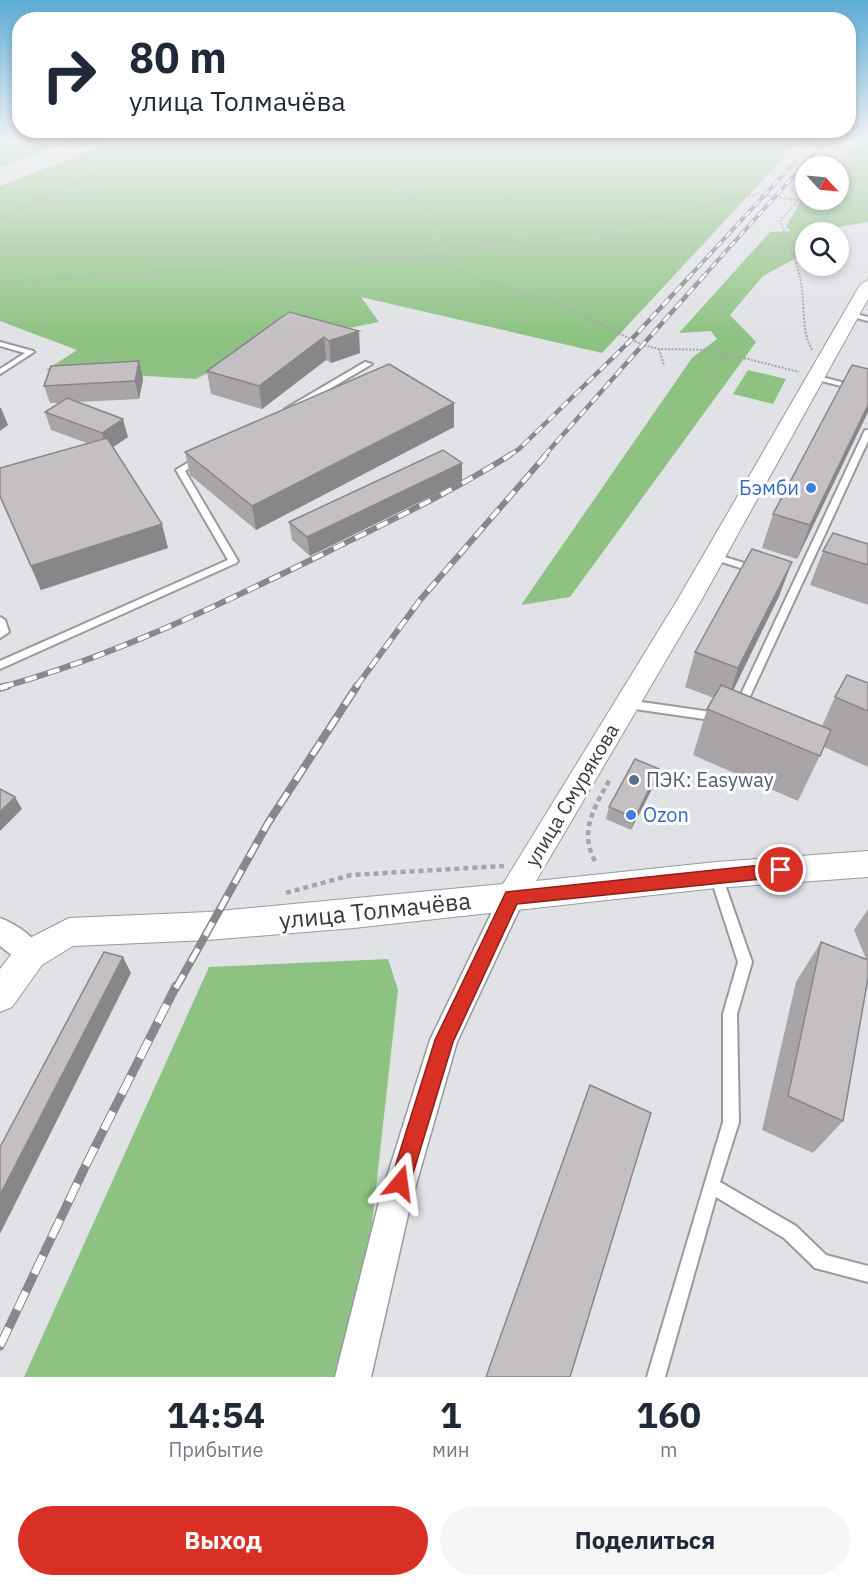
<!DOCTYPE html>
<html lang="ru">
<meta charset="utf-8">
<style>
:root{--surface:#fff;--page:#f6f6f7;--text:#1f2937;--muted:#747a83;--accent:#d93025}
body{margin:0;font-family:"IBM Plex Sans",sans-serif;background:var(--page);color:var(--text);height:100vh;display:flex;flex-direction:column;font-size:22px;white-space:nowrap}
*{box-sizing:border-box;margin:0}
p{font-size:20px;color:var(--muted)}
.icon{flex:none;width:33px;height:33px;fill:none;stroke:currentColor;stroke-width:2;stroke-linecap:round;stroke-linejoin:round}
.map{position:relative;height:1377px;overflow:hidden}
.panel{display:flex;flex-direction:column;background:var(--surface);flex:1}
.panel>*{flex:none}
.guide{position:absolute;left:12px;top:12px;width:844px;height:126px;border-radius:24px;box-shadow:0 3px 9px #0003;background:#fff;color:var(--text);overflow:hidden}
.needle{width:39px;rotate:116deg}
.controls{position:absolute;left:795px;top:156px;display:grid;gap:12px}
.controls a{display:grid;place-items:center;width:54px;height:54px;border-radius:50%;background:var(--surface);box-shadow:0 3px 9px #0003;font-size:30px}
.pin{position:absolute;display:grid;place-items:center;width:51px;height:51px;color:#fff;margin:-26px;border:3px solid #fff;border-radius:50%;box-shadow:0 2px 6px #0007}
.me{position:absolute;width:66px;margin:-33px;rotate:16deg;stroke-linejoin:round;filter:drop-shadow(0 0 4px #0008)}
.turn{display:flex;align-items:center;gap:21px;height:126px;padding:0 18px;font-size:27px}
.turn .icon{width:78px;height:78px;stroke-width:2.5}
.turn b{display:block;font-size:42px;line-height:51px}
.eta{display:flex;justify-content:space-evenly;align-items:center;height:102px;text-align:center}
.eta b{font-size:36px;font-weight:700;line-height:42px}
.primary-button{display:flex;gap:12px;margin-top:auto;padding:12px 18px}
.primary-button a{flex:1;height:69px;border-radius:36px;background:var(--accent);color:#fff;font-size:24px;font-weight:700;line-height:69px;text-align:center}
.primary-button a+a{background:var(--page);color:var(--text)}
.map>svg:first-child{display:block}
.green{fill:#8ec283}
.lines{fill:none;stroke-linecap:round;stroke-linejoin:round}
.service-casing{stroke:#999a9e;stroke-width:4}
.minor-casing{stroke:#999a9e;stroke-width:3}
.tertiary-casing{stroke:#999a9e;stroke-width:2}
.path-far1{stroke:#a4a5a9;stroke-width:2;stroke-dasharray:2 1.5;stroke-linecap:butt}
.path{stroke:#a4a5a9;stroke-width:4.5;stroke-dasharray:5 4;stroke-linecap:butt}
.service{fill:#fff;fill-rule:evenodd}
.minor{fill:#fff;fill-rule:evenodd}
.tertiary{fill:#fff;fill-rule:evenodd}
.rail-far4-casing{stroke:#87888b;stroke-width:4}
.rail-far3-casing{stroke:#87888b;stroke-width:4.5}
.rail-far2-casing{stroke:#87888b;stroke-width:6}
.rail-far1-casing{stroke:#87888b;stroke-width:8}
.rail-casing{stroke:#87888b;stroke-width:9}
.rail-far4{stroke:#fff;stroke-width:2;stroke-dasharray:7;stroke-linecap:butt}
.rail-far3{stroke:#fff;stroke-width:3;stroke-dasharray:9;stroke-linecap:butt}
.rail-far2{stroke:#fff;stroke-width:4;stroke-dasharray:12;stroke-linecap:butt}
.rail-far1{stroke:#fff;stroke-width:5;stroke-dasharray:15;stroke-linecap:butt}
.rail{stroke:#fff;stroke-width:7;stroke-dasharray:20;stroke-linecap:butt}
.wall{fill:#a8a4a7}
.shaded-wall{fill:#888688}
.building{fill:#c3bfc2;stroke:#888688;stroke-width:1.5}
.route{fill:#d93025;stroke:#8d1f18;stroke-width:1.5}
.shop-dot{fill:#3f7fe0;stroke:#fff;stroke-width:2}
.service-dot{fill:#5c6f8a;stroke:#fff;stroke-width:2}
.labels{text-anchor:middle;stroke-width:6;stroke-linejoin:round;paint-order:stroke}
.shop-label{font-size:20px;fill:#366cbe;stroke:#fff;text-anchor:end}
.service-label{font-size:20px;fill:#4e5e75;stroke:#fff;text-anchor:start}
.street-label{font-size:20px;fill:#39393b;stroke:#fff}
.near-street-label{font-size:24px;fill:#39393b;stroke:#fff}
</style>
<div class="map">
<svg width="868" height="1377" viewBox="0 0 868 1377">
<rect width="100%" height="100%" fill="#e0e2e6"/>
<g class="green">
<path d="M 0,140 L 73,140 L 0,168 Z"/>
<path d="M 117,140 L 800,140 L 602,353 L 361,297 L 379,322 L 263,345 L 196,379 L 46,370 L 77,350 L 0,321 L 0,186 Z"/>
<path d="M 868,143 L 868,222 L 817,231 L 820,232 L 806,232 L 805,253 L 763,276 L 730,315 L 756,342 L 570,597 L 521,605 L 692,358 L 717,339 L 711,331 L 679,333 L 770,232 L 791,231 L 786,227 L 805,193 L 806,200 L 838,200 L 838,166 L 832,166 L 852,147 Z"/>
<path d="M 748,370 L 786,379 L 773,404 L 733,394 Z"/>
<path d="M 388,959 L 398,990 L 355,1377 L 24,1377 L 209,967 Z"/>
</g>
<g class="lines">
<defs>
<g id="service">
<path d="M 851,313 L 868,317 L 868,321 L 849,316 L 849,314 Z"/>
<path d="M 0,342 L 33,351 L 34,352 L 0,374 L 0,369 L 25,353 L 0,346 Z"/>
<path d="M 365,362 L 372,364 L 292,411 L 285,409 Z"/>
<path d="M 814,375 L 868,389 L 868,393 L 814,379 Z"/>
<path d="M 865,430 L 868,430 L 868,441 L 745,707 L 744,710 L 736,710 L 735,707 Z"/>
<path d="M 197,457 L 200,457 L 204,459 L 185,471 L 238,561 L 236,563 L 0,669 L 0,661 L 228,560 L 176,470 Z"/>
<path d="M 715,554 L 760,568 L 762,570 L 757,573 L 712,559 L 710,557 L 712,555 Z"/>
<path d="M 0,617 L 5,620 L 9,632 L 0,638 Z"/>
<path d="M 628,700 L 718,713 L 722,714 L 723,717 L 722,720 L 718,721 L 628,708 L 624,707 L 623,704 L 624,701 Z"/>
<path d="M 716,871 L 720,872 L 722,876 L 752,962 L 737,1014 L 739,1122 L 720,1182 L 796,1226 L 826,1255 L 868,1266 L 868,1282 L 815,1268 L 784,1238 L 716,1197 L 665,1377 L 647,1377 L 723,1122 L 723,1014 L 738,962 L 710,876 L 712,872 Z"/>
</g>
<g id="minor">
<path d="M 512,886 L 521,889 L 525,897 L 457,1042 L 411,1202 L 371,1377 L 335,1377 L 379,1202 L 430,1040 L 503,889 Z"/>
<path d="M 0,918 C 16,924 37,938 44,954 L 40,963 L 31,966 L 22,963 L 0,946 Z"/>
</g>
<path id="tertiary" d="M 868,280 L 868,299 L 702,599 L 536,881 L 716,862 L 868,851 L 868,877 L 716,888 L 354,928 L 208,940 L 73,946 L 42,965 L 12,1007 L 0,1012 L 0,969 L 20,943 L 69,918 L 208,912 L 503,884 L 678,599 L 860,285 Z"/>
</defs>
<use href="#service" class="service-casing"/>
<use href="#minor" class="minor-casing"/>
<use href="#tertiary" class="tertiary-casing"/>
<g class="path-far1">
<path d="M 366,140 L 363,144 L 384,175 L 434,216 L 448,265 L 468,277 L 550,300 L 643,345 L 659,349 L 713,350 L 799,372"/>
<path d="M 827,166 L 851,140"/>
<path d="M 806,191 L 780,221 C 788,241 797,261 801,283 C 805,303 801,335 813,351"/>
<path d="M 736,199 L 729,163 L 765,140"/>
<path d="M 0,217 L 50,196 L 160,140"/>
<path d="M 0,282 L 443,255 L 479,243 L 590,233 L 757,194 L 868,211"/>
<path d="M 659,349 L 664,365"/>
<path d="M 700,386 L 728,353"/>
</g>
<g class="path">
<path d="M 595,861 C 578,830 596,805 611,777"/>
<path d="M 286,893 L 351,875 L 504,866"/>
</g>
<use href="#service" class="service"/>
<use href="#minor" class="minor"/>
<use href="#tertiary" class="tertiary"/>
<defs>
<g id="rail-far4">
<path d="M 688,278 L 795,162"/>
<path d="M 702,278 L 826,140"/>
</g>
<g id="rail-far3">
<path d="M 508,456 L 519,449 L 630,341 L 689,277"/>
<path d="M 544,456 L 703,277"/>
</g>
<g id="rail-far2">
<path d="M 2,687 C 112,657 219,605 321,555 C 385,523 450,493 510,455"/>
<path d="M 356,687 L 420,600 L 546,455"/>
</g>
<g id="rail-far1">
<path d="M 0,688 L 7,686"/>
<path d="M 176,988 L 268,823 L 357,686"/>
</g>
<path id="rail" d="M 0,1346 L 84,1169 L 176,986"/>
</defs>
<use href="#rail-far4" class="rail-far4-casing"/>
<use href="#rail-far3" class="rail-far3-casing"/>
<use href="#rail-far2" class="rail-far2-casing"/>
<use href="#rail-far1" class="rail-far1-casing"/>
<use href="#rail" class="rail-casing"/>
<use href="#rail-far4" class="rail-far4"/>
<use href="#rail-far3" class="rail-far3"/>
<use href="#rail-far2" class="rail-far2"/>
<use href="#rail-far1" class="rail-far1"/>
<use href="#rail" class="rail"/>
</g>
<g class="wall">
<path d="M 289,312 L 360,353 L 331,363 L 326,360 L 262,409 L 211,394 L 207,371 Z"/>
<path d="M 139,361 L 143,379 L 139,399 L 77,402 L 128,437 L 113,447 L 168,548 L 41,590 L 0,498 L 0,468 L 87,443 L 51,430 L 45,412 L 60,403 L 50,403 L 44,386 Z"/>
<path d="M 868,369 L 868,412 L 797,559 L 762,548 L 773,514 Z"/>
<path d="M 454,427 L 256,530 L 190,475 L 185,452 Z"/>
<path d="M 462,463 L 462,481 L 310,556 L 292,540 L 289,522 Z"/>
<path d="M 868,544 L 868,605 L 810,585 L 823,551 Z"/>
<path d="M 792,562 L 779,596 L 733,690 L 822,726 L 835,697 L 868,683 L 868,767 L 824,747 L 798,801 L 693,755 L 707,709 L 714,698 L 685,687 L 695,652 Z"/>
<path d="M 656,781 L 631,830 L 606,819 L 609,807 Z"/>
<path d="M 868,909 L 868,978 L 843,1121 L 813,1153 L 762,1130 L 796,982 L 821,942 L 866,959 L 854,930 Z"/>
</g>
<g class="shaded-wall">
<path d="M 359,331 L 360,353 L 331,363 L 329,341 Z"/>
<path d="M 324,337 L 326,360 L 262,409 L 259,386 Z"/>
<path d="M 139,361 L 143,379 L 139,399 L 135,381 Z"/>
<path d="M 454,403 L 454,427 L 256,530 L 252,506 Z"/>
<path d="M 868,405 L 868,412 L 797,559 L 810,525 Z"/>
<path d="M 0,408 L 1,408 L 8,425 L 0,431 Z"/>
<path d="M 123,419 L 128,437 L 107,451 L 102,433 Z"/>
<path d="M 462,463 L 462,481 L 310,556 L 307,537 Z"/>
<path d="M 162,524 L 168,548 L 41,590 L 31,566 Z"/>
<path d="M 792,562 L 779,596 L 727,703 L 738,668 Z"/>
<path d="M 659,769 L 656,781 L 631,830 L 635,818 Z"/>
<path d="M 15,797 L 22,809 L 0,831 L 0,812 Z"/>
<path d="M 123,957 L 131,973 L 0,1234 L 0,1195 Z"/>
</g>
<g class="building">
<path d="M 289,312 L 359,331 L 329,341 L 324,337 L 259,386 L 207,371 Z"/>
<path d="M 139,361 L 135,381 L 44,386 L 51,366 Z"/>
<path d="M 389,364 L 454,403 L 252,506 L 185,452 Z"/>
<path d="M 852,365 L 868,369 L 868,405 L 810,525 L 773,514 Z"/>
<path d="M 67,398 L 123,419 L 102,433 L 45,412 Z"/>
<path d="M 107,438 L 162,524 L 31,566 L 0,496 L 0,468 Z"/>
<path d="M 443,450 L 462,463 L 307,537 L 289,522 Z"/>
<path d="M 833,533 L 868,544 L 868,565 L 823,551 Z"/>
<path d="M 752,549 L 792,562 L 738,668 L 695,652 Z"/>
<path d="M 847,675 L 868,683 L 868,711 L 835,697 Z"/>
<path d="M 721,685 L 831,730 L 820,756 L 707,709 Z"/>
<path d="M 635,759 L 659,769 L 635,818 L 609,807 Z"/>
<path d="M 0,789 L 15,797 L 0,812 Z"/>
<path d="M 821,942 L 868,960 L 868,978 L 843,1121 L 788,1096 Z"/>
<path d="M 104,952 L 123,957 L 0,1195 L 0,1147 Z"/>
<path d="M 590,1085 L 651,1113 L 570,1377 L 486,1377 Z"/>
</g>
<linearGradient id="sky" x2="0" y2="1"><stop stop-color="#5dacd5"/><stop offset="0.42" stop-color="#f1f2f4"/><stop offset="1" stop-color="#f1f2f4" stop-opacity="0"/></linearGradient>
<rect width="868" height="333" fill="url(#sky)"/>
<path class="route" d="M 781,863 L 787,866 L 789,870 L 787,875 L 781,877 L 517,904 L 453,1042 L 408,1190 L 400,1193 L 393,1190 L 390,1183 L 435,1040 L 506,892 Z"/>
<g class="shop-dot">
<circle cx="811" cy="488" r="6"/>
<circle cx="631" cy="815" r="6"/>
</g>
<circle class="service-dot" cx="634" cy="780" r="6"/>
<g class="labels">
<g class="shop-label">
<text x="799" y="495">Бэмби</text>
<text x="643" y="822" text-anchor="start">Ozon</text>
</g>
<g class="service-label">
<text x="646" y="787">ПЭК: Easyway</text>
</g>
<g class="street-label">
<text transform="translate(572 795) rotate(-59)" y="7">улица Смурякова</text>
</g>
<g class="near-street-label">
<text transform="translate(375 911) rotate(-6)" y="8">улица Толмачёва</text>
</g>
</g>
</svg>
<div class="controls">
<a><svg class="needle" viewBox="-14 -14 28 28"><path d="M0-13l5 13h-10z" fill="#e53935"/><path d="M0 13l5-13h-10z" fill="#747a83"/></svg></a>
<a><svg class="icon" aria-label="search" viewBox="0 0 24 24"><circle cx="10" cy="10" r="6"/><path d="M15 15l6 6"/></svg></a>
</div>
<div class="pin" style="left:781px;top:870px;background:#d93025"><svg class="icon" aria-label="arrive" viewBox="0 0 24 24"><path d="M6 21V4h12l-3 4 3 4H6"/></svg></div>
<svg class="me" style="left:400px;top:1183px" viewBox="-20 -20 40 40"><path d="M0-17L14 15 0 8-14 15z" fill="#d93025" stroke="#fff" stroke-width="4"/></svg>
<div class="guide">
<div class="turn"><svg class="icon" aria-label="right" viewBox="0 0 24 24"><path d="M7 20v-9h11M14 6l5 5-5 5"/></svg><div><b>80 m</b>улица Толмачёва</div></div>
</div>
</div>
<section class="panel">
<div class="eta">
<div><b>14:54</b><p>Прибытие</p></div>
<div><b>1</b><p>мин</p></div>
<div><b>160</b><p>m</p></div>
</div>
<div class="primary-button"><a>Выход</a><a>Поделиться</a></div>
</section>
